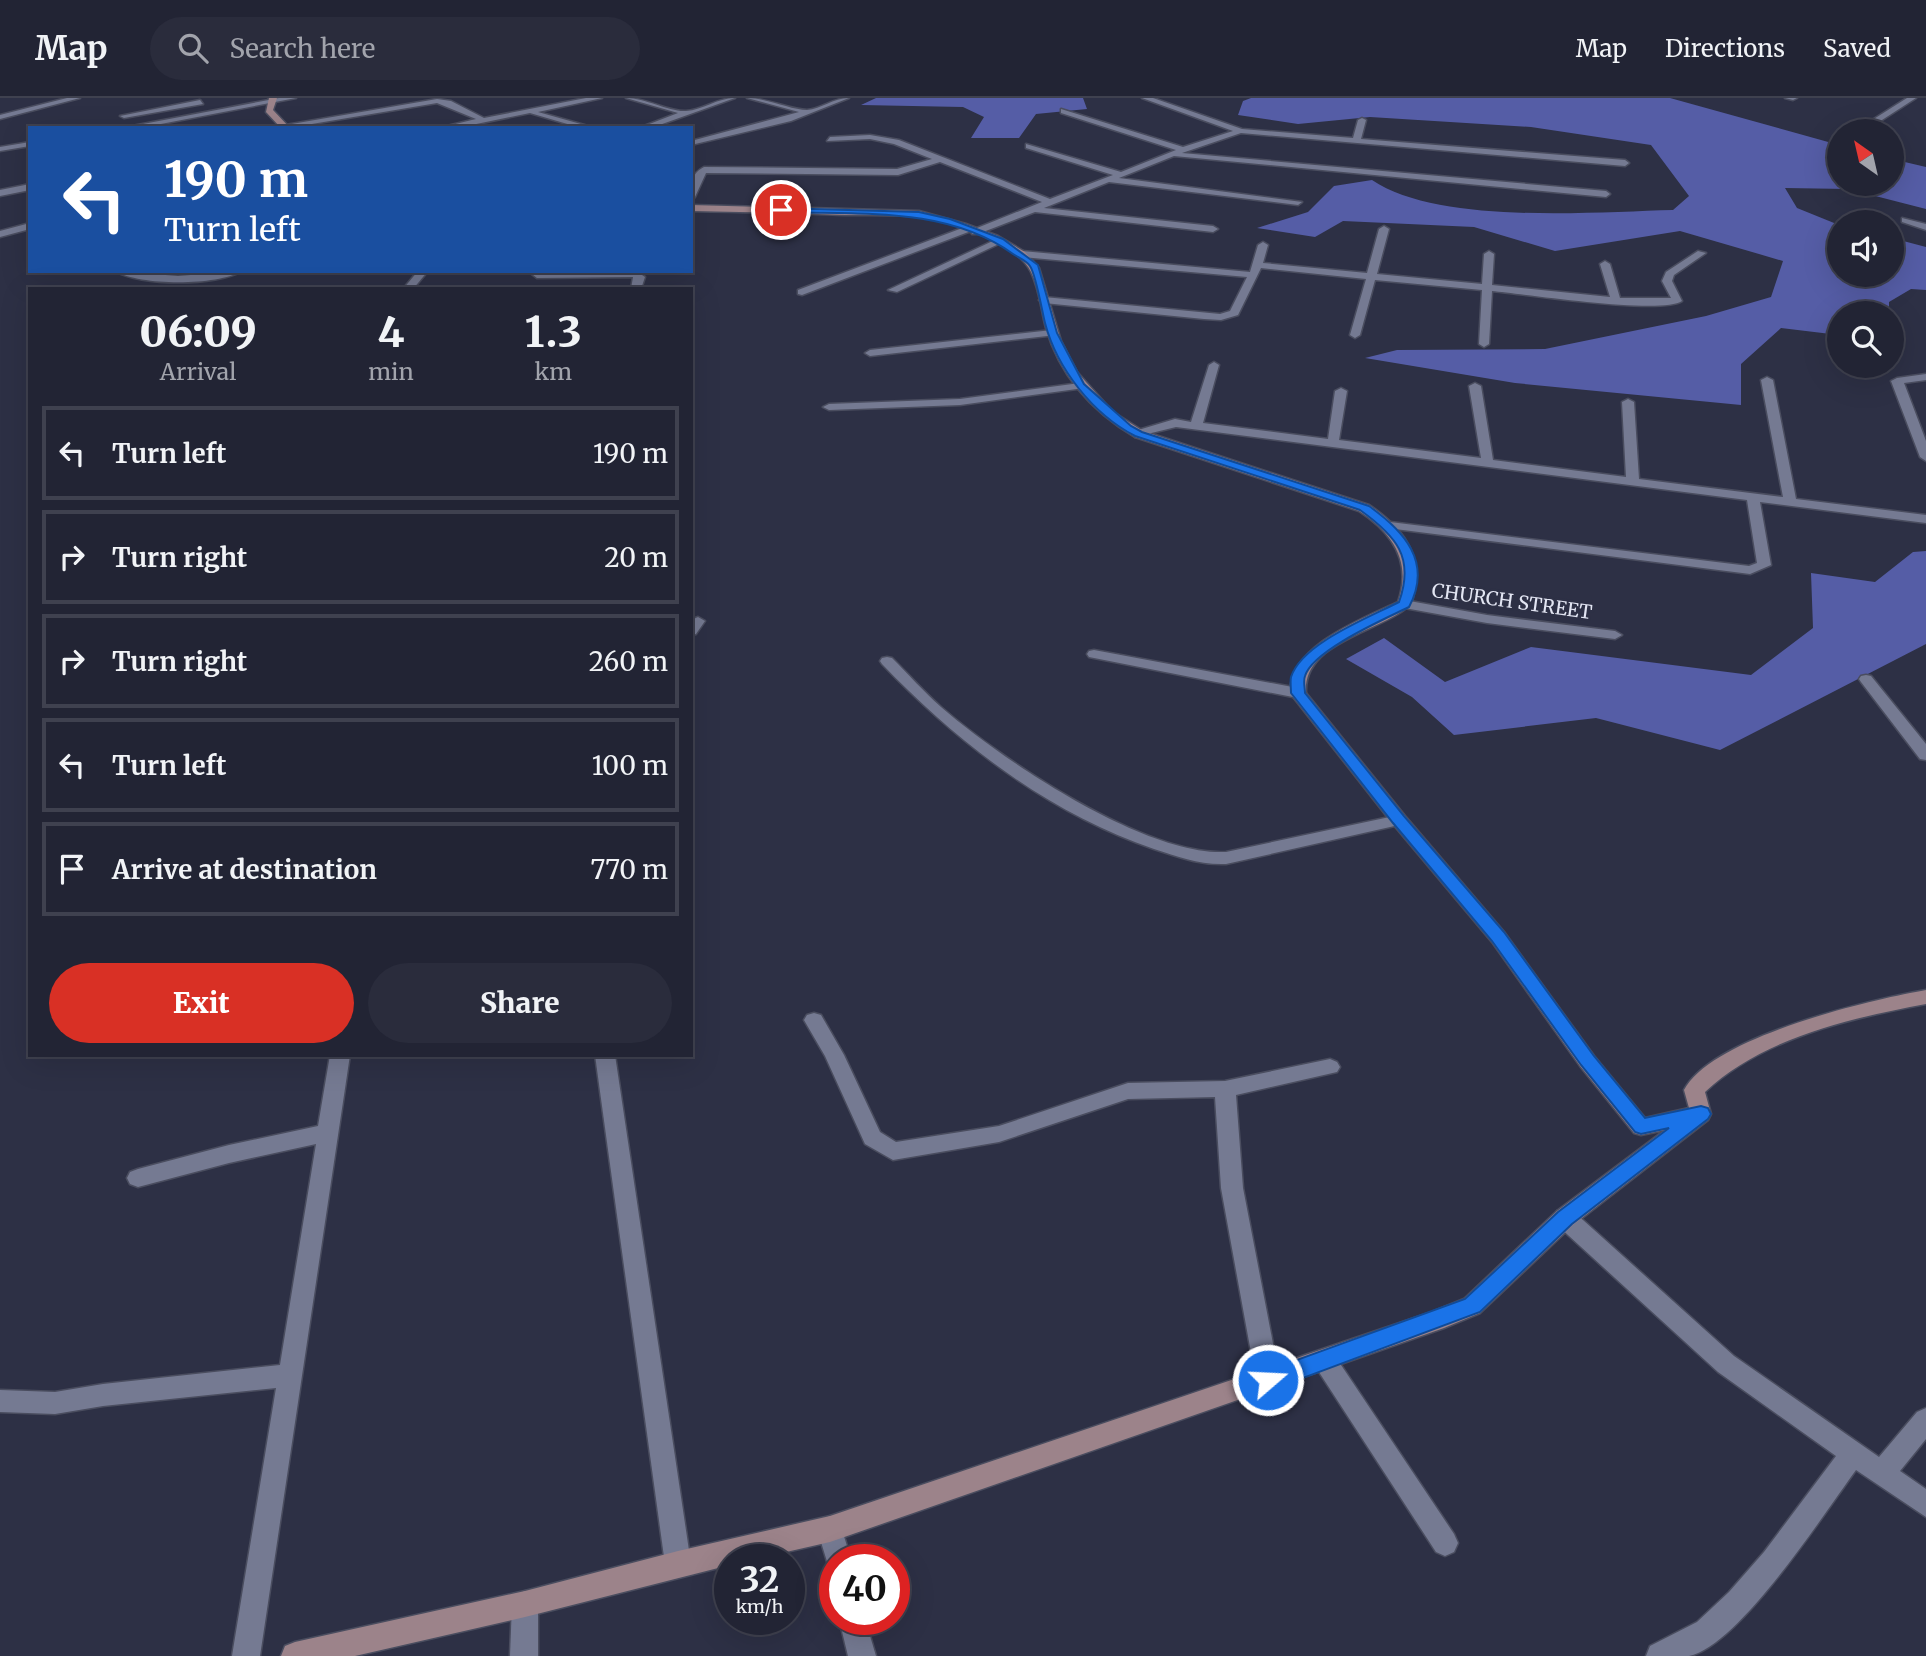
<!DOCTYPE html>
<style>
:root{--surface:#222434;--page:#2a2c3c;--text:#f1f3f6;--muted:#a2a4ac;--line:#3f414f;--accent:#d93025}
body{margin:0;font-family:Merriweather,serif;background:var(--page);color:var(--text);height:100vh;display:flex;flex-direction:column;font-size:26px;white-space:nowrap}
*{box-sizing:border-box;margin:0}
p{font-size:23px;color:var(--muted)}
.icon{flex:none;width:38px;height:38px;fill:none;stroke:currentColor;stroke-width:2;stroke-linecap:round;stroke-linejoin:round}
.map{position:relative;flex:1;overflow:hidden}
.side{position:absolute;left:28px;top:189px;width:665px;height:770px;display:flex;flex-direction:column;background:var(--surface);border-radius:0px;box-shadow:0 7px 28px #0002,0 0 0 2px var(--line)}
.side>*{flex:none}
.banner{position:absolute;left:28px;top:28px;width:665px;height:147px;border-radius:0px;box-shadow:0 7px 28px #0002,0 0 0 2px var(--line);background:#1a4fa0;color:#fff;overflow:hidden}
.needle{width:46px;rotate:326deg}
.tools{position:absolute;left:1827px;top:21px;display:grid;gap:14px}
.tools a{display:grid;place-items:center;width:77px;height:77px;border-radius:50%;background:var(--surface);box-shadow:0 7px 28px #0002,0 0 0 2px var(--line);font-size:35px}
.speed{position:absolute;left:714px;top:1446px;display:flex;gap:14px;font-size:35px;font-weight:700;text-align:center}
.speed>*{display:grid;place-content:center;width:91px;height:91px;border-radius:50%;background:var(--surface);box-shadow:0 7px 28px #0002,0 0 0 2px var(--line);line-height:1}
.speed small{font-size:18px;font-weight:400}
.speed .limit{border:10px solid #d22;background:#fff;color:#111}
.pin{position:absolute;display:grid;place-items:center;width:60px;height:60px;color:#fff;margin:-30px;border:4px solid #fff;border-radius:50%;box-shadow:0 2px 7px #0007}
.me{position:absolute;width:77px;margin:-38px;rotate:71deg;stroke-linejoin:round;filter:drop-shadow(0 0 5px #0008)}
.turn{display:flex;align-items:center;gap:24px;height:147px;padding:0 21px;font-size:32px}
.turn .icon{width:91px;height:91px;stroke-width:2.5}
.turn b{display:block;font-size:49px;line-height:60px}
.eta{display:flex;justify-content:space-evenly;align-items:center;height:119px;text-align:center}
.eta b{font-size:42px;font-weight:800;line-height:49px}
.button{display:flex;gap:14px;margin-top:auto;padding:14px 21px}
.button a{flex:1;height:80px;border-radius:42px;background:var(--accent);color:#fff;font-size:28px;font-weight:800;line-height:80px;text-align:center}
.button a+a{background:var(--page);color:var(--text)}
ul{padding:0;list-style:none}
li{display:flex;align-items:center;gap:21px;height:94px;margin:0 14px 10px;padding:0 7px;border:4px solid var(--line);border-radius:0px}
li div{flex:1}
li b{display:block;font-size:26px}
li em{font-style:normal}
header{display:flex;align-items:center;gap:42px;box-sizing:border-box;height:98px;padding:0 35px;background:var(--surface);border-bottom:2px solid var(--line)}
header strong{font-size:33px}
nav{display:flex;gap:38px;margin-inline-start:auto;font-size:24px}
.search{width:490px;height:63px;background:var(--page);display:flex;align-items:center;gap:18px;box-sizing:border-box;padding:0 24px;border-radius:38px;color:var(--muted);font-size:26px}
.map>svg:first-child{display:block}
.forest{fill:#555da6}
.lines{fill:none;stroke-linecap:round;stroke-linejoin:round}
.street-casing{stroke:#4a4d5f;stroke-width:3}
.secondary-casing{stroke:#4a4d5f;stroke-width:3}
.street{fill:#757a92;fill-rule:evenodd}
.secondary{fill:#9c838a;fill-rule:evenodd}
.route{fill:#1a73e8;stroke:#114b97;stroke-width:2}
.labels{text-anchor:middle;stroke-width:5;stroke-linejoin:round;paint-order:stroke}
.street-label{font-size:19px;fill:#e2e5f2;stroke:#2d3045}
</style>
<header>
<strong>Map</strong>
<div class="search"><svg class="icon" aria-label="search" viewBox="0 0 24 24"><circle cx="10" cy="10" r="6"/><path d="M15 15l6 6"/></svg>Search here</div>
<nav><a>Map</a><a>Directions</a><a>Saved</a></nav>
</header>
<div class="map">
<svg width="1926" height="1558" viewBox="0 0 1926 1558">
<rect width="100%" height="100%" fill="#2d3045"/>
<g class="forest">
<path d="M 876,0 L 1083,0 L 1087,11 L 1036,16 L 1019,40 L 971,40 L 984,19 L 963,9 L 861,7 Z"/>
<path d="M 1251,0 L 1670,0 L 1839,47 L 1839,86 L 1892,86 L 1892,61 L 1926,69 L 1926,111 L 1848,91 L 1785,90 L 1797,110 L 1839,127 L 1839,177 L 1892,177 L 1892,140 L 1926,149 L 1926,192 L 1911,191 L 1889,204 L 1889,215 L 1839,215 L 1839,237 L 1781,230 L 1741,266 L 1741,307 L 1515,285 L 1365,260 L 1397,252 L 1545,251 L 1706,218 L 1771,199 L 1783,163 L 1680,133 L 1555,153 L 1474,129 L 1343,123 L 1315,139 L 1257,130 L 1308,114 L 1334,88 L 1372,82 C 1439,127 1592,114 1673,112 L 1689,98 L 1651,47 L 1531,29 L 1370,19 L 1298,26 L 1238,17 L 1243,3 Z"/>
<path d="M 1926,453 L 1926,546 L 1720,652 L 1596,620 L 1454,637 L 1412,599 L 1346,561 L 1384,540 L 1445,584 L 1531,549 L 1751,577 L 1813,530 L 1811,475 L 1875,484 L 1913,454 Z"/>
</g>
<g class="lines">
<defs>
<g id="street">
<path d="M 67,0 L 80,0 L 0,21 L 0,17 Z"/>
<path d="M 279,0 L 296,0 L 140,30 L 122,30 Z"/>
<path d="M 586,0 L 602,0 L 538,14 L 595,30 L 581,30 L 530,15 L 457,30 L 439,30 L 476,21 L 437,5 L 288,30 L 280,28 L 437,1 L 451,3 L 484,20 Z"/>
<path d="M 626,0 C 646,0 669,14 686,13 C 703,12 717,0 735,0 L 651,30 L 639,30 L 678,15 Z"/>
<path d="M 747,0 C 767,0 791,12 807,12 C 821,11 833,0 849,0 L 791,23 L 691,47 L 691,43 L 799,14 Z"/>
<path d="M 1142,0 L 1153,0 L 1242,31 L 1353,40 L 1358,22 L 1362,20 L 1366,22 L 1361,41 L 1625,62 L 1629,65 L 1625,68 L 1241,35 L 1182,55 L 1606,93 L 1610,96 L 1606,99 L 1174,58 L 1119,80 L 1302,104 L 1298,107 L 1109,84 L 1044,110 L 1213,128 L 1218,131 L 1213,134 L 1035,114 L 978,136 L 972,136 L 971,133 L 802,197 L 798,196 L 798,192 L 965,129 L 971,129 L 972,132 L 1042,104 L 940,64 L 898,77 L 706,75 L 695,99 L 691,102 C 691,88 690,76 704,69 L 897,71 L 932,61 L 894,46 L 870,41 L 827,43 L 830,39 L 870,37 L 899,42 L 1050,101 L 1113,77 L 1026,50 L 1026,46 L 1121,74 L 1176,52 L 1061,15 L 1061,11 L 1183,49 L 1233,33 Z"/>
<path d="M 1785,0 L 1797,0 L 1793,2 Z"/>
<path d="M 1907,0 L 1916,0 L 1865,33 L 1858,31 Z"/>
<path d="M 200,2 L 203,6 L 124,20 L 120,18 Z"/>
<path d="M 30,44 L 30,48 L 0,53 L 0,49 Z"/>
<path d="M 30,86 L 30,92 L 0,98 L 0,92 Z"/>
<path d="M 1902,120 L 1926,126 L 1926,132 L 1902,124 Z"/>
<path d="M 30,125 L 30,131 L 0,139 L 0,133 Z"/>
<path d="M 1384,128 L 1389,131 L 1377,176 L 1482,186 L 1484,156 L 1489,153 L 1494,156 L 1492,187 L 1610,199 L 1600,166 L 1605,163 L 1610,166 L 1620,200 L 1671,200 L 1662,183 L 1666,174 L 1698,153 L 1706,155 L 1674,177 L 1672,183 L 1682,203 C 1661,217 1525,196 1492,193 L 1489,246 L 1484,249 L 1479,246 L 1482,192 L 1375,182 L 1360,237 L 1355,240 L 1350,237 L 1366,181 L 1261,170 L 1238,217 L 1221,222 L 1204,221 L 1044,205 L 1039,202 L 1044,199 L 1220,216 L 1230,213 L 1247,179 L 1022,159 L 1017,156 L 1022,153 L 1250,174 L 1258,147 L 1263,144 L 1268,147 L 1263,165 L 1367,175 L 1379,131 Z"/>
<path d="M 997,141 L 1005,143 L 897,194 L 888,192 Z"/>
<path d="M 115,173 L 178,178 L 242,173 C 217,188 140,188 115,173 Z"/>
<path d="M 418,173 L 428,173 L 413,191 L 403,191 Z"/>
<path d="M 528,173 L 636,173 L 645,179 L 641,191 L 631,191 L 633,179 L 537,180 Z"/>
<path d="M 1052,232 L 1056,233 L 1056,237 L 870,258 L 865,255 L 870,252 Z"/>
<path d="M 1214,264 L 1219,267 L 1203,325 L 1328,341 L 1335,293 L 1341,290 L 1347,293 L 1339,342 L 1481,360 L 1469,288 L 1475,285 L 1481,288 L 1493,362 L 1626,379 L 1622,304 L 1628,301 L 1634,304 L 1639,381 L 1783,399 L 1761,282 L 1767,279 L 1773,282 L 1796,401 L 1926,417 L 1926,425 L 1760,404 L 1771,467 L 1750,476 L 1387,430 L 1381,426 L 1382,423 L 1749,468 L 1757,465 L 1747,402 L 1176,329 L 1135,339 L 1135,333 L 1175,321 L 1191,324 L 1209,267 Z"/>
<path d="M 1926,276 L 1926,282 L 1904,285 L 1926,343 L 1926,363 L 1920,359 L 1891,283 L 1897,280 Z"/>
<path d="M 1080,285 L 1084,286 L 1084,290 L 960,307 L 829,312 L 823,309 L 829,306 L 960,301 Z"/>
<path d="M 1404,502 L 1487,517 L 1615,533 L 1622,537 L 1615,541 L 1487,525 L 1399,509 L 1399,503 Z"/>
<path d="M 698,519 L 705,523 L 696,536 L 691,537 L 691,522 Z"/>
<path d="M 1094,552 L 1298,590 L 1306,595 L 1298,600 L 1089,559 L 1087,556 L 1089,553 Z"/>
<path d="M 887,559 L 892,560 C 908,576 924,594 941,609 C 1002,662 1145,758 1226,754 L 1399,717 L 1407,722 L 1399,727 L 1226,766 C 1199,767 1179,759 1154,751 C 1048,715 958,645 882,566 L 880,563 L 882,560 Z"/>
<path d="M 1866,577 L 1871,578 L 1926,646 L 1926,662 L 1920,661 L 1861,584 L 1859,581 L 1861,578 Z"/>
<path d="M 814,915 L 821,917 L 844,957 L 880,1034 L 896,1044 L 999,1028 L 1128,985 L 1225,983 L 1330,961 L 1337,964 L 1340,969 L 1337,974 L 1236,997 L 1243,1090 L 1280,1282 L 1276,1290 L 1268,1293 L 1260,1290 L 1256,1282 L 1221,1090 L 1215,999 L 1128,1001 L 999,1044 L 893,1062 L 865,1046 L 825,958 L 804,922 L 807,917 Z"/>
<path d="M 330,957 L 350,957 L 260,1558 L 232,1558 L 276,1290 L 103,1308 L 55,1316 L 0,1314 L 0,1292 L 55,1294 L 103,1286 L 280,1267 L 316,1046 L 229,1065 L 138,1089 L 130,1086 L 127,1080 L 130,1074 L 138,1071 L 229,1047 L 318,1028 Z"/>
<path d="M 595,957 L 615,957 L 691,1466 L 687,1475 L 678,1479 L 669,1475 L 665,1466 Z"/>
<path d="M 1565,1111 L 1573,1113 L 1734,1258 L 1879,1359 L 1917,1314 L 1926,1310 L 1926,1341 L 1900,1373 L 1926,1391 L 1926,1419 L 1856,1372 C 1825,1414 1739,1548 1689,1558 C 1676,1558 1660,1558 1646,1558 L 1650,1548 L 1697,1524 L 1729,1494 L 1764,1454 L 1836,1358 L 1718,1274 L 1557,1127 L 1554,1120 L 1557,1113 Z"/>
<path d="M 1325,1252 L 1333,1255 L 1454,1436 L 1458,1445 L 1454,1454 L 1445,1458 L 1436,1454 L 1317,1271 L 1313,1263 L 1317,1255 Z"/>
<path d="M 830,1418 L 839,1422 L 851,1461 L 835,1461 L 835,1473 L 829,1470 L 817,1431 L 821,1422 Z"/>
<path d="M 525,1493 L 534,1497 L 538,1506 L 538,1558 L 510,1558 L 512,1506 L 516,1497 Z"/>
<path d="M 839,1521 L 865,1521 L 876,1558 L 848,1558 Z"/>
</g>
<g id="secondary">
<path d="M 269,0 L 277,0 L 273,12 L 290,30 L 281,30 L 266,14 Z"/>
<path d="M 691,107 L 919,113 L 966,126 L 998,138 L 1025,154 L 1039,170 L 1061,243 L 1077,274 L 1113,314 L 1143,333 L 1369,407 C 1406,432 1426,461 1411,506 C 1383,534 1303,542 1306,595 L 1405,718 L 1504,834 L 1594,958 L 1645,1020 L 1689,1010 L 1684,992 C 1712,939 1869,902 1926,892 L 1926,906 C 1851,920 1762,940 1705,994 L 1711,1016 L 1708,1022 L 1573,1127 L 1480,1215 L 1444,1230 L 830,1444 L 755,1461 L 730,1461 L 730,1467 L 525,1519 L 355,1558 L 281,1558 L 285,1548 L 295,1544 L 525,1493 L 678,1453 L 830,1418 L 1432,1214 L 1464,1201 L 1557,1113 L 1665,1032 L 1641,1037 L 1634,1035 L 1580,968 L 1492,844 L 1393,726 L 1290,595 C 1289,548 1362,521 1398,504 C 1412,464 1393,435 1359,413 L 1135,339 C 1093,314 1060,278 1046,230 C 1041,212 1040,192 1031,174 C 1018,145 950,123 920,119 C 896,116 870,117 845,117 C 794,115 743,114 691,113 Z"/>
</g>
</defs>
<use href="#street" class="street-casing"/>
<use href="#secondary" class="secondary-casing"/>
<use href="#street" class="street"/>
<use href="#secondary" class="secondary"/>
</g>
<path class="route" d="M 778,110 L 919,114 L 950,121 L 1003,141 L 1038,167 L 1057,235 L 1084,286 L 1131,328 L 1142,334 L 1369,408 C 1404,433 1433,464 1409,509 C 1385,521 1313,552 1305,578 C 1303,583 1305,590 1305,595 L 1404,718 L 1504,834 L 1594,958 L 1645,1020 L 1701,1008 L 1708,1010 L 1711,1016 L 1708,1021 L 1572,1126 L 1480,1214 L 1268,1293 L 1261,1290 L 1257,1282 L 1261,1275 L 1465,1201 L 1558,1114 L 1669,1030 L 1641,1036 L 1635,1034 L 1581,967 L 1492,843 L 1393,725 L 1291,595 C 1291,590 1290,583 1291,579 C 1302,545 1370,519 1399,504 C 1415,459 1396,438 1360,412 L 1135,338 C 1093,316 1057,271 1045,225 C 1042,213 1036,177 1030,168 C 1027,163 1017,159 1013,156 C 946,108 859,117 781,114 Z"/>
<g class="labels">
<g class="street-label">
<text transform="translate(1512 503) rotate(8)" y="7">CHURCH STREET</text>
</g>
</g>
</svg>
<div class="tools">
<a><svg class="needle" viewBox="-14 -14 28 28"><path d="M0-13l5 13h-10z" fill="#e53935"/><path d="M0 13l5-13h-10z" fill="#a2a4ac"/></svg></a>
<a><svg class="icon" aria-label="sound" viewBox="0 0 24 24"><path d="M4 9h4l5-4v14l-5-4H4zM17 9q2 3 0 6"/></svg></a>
<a><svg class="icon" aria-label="search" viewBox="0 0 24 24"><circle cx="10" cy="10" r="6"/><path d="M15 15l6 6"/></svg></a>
</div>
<div class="speed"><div>32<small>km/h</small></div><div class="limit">40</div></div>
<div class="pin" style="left:781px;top:112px;background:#d93025"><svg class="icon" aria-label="arrive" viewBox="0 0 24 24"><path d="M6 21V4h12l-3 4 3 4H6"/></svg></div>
<svg class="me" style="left:1268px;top:1282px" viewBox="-20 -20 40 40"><circle r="17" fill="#1a73e8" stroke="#fff" stroke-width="3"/><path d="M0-11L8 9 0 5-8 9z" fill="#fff"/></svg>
<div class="banner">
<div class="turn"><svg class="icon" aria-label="left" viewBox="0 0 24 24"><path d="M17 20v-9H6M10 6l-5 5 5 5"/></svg><div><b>190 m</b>Turn left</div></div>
</div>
<section class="side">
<div class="eta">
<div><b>06:09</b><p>Arrival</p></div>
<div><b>4</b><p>min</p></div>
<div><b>1.3</b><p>km</p></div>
</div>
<ul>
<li><svg class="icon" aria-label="left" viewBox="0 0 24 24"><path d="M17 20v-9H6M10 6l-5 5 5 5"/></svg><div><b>Turn left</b></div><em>190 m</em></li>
<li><svg class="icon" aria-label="right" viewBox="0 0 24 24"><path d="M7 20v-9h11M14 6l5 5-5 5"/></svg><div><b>Turn right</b></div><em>20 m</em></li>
<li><svg class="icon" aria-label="right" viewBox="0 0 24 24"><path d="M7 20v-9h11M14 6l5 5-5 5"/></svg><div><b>Turn right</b></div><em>260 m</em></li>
<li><svg class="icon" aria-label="left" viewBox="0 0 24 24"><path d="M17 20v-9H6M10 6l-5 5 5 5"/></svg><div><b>Turn left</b></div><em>100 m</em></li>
<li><svg class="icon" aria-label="arrive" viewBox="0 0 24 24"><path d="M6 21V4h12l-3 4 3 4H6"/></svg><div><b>Arrive at destination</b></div><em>770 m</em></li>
</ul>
<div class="button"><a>Exit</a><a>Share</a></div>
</section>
</div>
